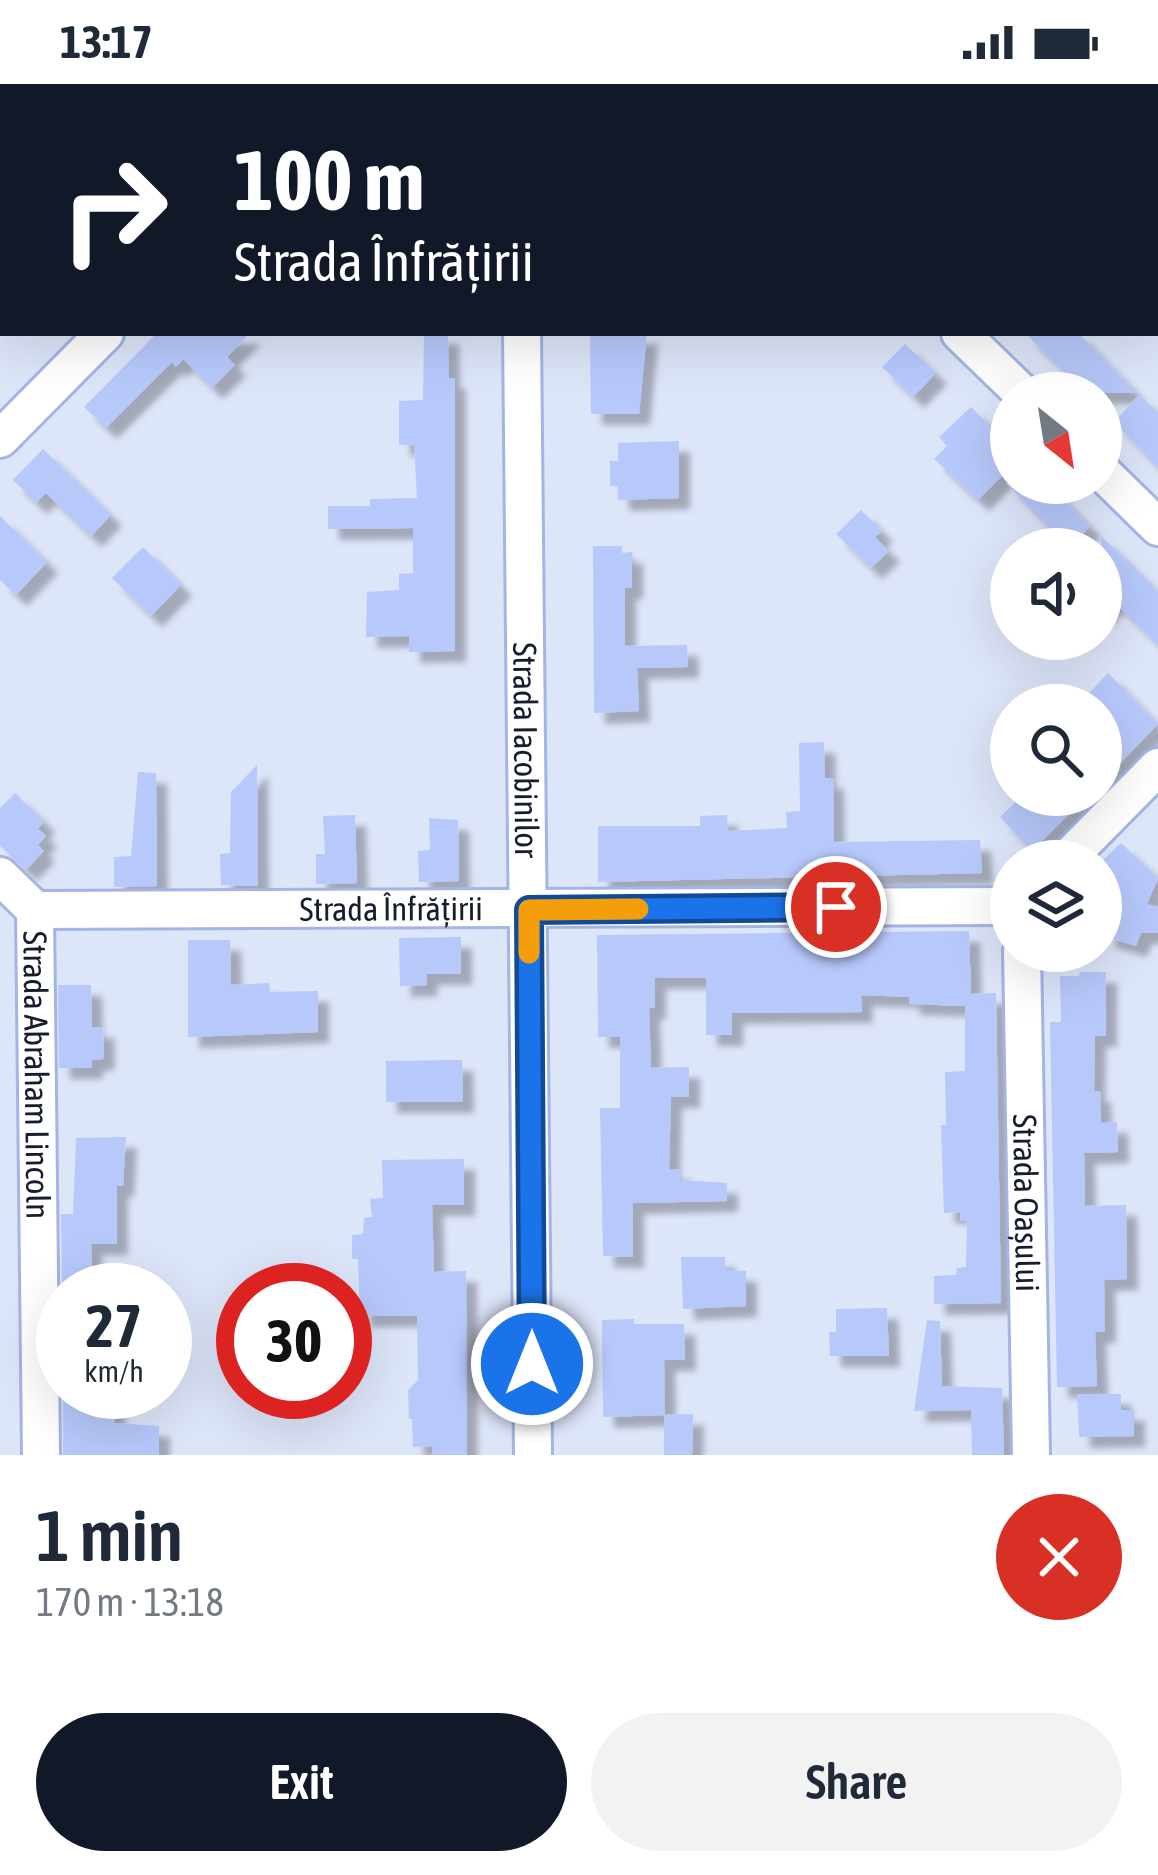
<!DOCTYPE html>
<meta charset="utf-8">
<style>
:root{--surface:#fff;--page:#f2f2f3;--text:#1f2937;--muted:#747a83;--accent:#111827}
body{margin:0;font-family:"Asap Condensed",sans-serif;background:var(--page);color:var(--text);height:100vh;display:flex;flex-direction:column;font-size:45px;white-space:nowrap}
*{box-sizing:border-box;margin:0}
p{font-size:39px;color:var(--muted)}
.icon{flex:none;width:66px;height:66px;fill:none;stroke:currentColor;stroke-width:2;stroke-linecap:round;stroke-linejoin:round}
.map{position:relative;height:1371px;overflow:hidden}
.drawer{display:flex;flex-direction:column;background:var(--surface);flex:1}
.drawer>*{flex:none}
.hud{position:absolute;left:0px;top:0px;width:1158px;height:252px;box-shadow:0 12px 48px #0002;background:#111827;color:#fff;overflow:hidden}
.needle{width:78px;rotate:150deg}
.buttons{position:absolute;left:990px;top:288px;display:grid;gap:24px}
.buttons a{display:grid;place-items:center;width:132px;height:132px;border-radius:50%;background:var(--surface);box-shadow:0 12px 48px #0002;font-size:60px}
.speed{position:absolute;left:36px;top:1179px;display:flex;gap:24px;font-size:60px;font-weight:700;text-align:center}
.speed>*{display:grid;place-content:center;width:156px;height:156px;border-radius:50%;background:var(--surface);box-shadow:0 12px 48px #0002;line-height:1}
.speed small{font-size:30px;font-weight:400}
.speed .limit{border:18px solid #d22;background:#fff;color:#111}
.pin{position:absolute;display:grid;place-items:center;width:102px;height:102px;color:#fff;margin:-51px;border:6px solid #fff;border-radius:50%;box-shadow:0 3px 12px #0007}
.me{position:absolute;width:132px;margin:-66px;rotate:0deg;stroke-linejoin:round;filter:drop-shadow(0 0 9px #0008)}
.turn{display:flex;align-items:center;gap:42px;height:252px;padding:0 36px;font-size:54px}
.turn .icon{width:156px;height:156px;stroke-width:2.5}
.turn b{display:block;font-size:84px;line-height:102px}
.round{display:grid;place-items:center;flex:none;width:126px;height:126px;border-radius:63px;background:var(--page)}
.summary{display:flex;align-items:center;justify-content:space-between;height:204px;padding:0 36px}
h1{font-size:72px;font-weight:600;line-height:90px}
.action{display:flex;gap:24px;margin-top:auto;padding:24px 36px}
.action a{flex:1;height:138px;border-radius:72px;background:var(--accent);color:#fff;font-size:48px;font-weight:600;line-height:138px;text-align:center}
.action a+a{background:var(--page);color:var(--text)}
.status{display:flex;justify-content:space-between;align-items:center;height:84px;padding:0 60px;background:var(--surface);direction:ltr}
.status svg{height:33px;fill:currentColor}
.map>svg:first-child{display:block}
.building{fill:#b7c8fb;filter:url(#shadow)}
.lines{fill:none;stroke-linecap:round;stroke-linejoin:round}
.street-casing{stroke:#a4b4e5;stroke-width:42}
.street{stroke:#fff;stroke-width:36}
.route-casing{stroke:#114b97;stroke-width:30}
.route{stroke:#1a73e8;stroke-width:21}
.slow{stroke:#f59e0b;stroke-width:21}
.labels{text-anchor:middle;stroke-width:10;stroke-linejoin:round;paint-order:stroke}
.street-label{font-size:33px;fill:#171d2f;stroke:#fff}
</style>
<div class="status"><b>13:17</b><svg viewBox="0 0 49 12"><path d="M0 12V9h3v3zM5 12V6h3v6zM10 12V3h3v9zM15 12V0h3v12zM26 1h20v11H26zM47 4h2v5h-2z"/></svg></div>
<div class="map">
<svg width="1158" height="1371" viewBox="0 0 1158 1371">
<defs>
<filter id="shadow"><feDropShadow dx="11" dy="11" stdDeviation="3" flood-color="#0004"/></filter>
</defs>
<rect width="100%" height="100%" fill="#dde5f9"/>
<g class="building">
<path d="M 157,249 L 250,249 L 227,273 L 235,281 L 212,304 L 183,275 L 176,283 L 172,278 L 106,344 L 84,323 Z"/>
<path d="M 424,249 L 448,249 L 449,294 L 455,294 L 455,567 L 409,568 L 409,552 L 366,553 L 367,508 L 399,506 L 399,490 L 413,489 L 413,444 L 328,445 L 328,422 L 370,422 L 370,415 L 417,414 L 414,361 L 399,361 L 399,317 L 423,316 Z"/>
<path d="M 590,249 L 647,249 L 639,330 L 591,330 Z"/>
<path d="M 1025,249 L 1078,249 L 1137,309 L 1086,309 Z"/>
<path d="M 905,260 L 936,289 L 913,313 L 882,283 Z"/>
<path d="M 1139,311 L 1158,328 L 1158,383 L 1114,338 Z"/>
<path d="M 971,323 L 1011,362 L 1011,383 L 978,416 L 934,375 L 947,362 L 939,353 Z"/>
<path d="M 679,357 L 679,414 L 618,416 L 618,402 L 610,402 L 610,377 L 618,377 L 618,359 Z"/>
<path d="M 43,365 L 111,431 L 91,452 L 46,409 L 36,419 L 13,396 Z"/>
<path d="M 1006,399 L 1047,399 L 1090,442 L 1069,464 Z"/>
<path d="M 861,426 L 882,447 L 875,453 L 889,467 L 871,484 L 836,450 Z"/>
<path d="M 0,432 L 47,478 L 16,511 L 0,496 Z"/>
<path d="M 1101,452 L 1158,507 L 1158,560 L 1114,518 L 1101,531 Z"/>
<path d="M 593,462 L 622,462 L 622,469 L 632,468 L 632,504 L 625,504 L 625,562 L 687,561 L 688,583 L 637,584 L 639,627 L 594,629 Z"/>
<path d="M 143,463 L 181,501 L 151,532 L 112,494 Z"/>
<path d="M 1108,589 L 1158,640 L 1101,699 L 1101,621 L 1078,621 Z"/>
<path d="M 824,658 L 825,694 L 833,694 L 834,758 L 980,756 L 982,789 L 598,798 L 598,742 L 700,742 L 700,732 L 727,731 L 728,747 L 787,744 L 786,728 L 800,727 L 799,659 Z"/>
<path d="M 257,681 L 258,802 L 221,801 L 220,770 L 230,769 L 231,708 Z"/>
<path d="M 138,688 L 156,689 L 157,802 L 114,803 L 114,773 L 131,772 Z"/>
<path d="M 15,709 L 44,737 L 38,745 L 46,752 L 38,761 L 44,767 L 26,786 L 0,762 L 0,724 Z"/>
<path d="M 1023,711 L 1088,711 L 1032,767 L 1000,733 Z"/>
<path d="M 355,731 L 357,799 L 316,800 L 316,770 L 325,770 L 323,732 Z"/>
<path d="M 429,734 L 458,736 L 459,797 L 419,798 L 418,767 L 430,766 Z"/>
<path d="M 1121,759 L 1158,794 L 1147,820 L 1158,823 L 1158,849 L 1141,849 L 1136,862 L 1103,852 L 1110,830 L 1101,828 L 1107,792 L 1101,788 L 1101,778 Z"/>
<path d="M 969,847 L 971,910 L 996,909 L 1001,1219 L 934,1220 L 934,1192 L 956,1191 L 957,1184 L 966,1183 L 967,1136 L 960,1137 L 960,1128 L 944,1129 L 941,1041 L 946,1041 L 945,988 L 965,987 L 965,922 L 909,920 L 909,913 L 861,911 L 862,928 L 732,929 L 732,951 L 706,951 L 706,894 L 655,894 L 655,924 L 649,924 L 651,984 L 689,983 L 689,1013 L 671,1013 L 669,1086 L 680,1085 L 680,1096 L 727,1099 L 727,1117 L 633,1119 L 633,1173 L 603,1172 L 600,1024 L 620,1024 L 620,953 L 598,953 L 597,851 Z"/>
<path d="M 461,853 L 461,890 L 426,890 L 427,901 L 400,902 L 399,854 Z"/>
<path d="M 188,856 L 230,856 L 231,901 L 269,899 L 270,908 L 318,907 L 318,948 L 188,953 Z"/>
<path d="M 1080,888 L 1106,888 L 1106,952 L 1095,952 L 1094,1007 L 1100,1007 L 1101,1039 L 1117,1038 L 1118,1068 L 1084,1069 L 1085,1122 L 1126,1121 L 1127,1195 L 1104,1196 L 1105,1248 L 1095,1248 L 1097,1302 L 1057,1303 L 1050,938 L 1061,938 L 1060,892 L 1079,892 Z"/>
<path d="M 58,901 L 91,901 L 92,943 L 103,943 L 104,964 L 103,975 L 92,976 L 92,984 L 59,984 Z"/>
<path d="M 462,976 L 463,1018 L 386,1018 L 386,977 Z"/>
<path d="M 126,1053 L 123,1102 L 117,1102 L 117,1160 L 91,1160 L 93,1206 L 62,1206 L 61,1130 L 73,1130 L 76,1054 Z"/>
<path d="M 464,1075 L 464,1121 L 432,1121 L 434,1188 L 466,1187 L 467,1371 L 433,1371 L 432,1362 L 413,1363 L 412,1335 L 409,1335 L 408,1306 L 418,1296 L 417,1232 L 360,1232 L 358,1175 L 352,1175 L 352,1151 L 363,1150 L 364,1134 L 372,1133 L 370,1115 L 383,1114 L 382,1076 Z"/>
<path d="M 681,1173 L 725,1173 L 725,1186 L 746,1187 L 746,1222 L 683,1225 Z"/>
<path d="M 887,1224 L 889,1272 L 830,1272 L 829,1248 L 836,1248 L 836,1225 Z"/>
<path d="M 634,1235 L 634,1240 L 684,1240 L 685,1276 L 664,1276 L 665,1331 L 603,1333 L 602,1236 Z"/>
<path d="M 927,1236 L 940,1237 L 942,1302 L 1002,1304 L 1004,1371 L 972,1371 L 971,1326 L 914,1327 Z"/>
<path d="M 63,1308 L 115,1313 L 114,1339 L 159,1342 L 159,1371 L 63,1371 Z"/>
<path d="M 1077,1310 L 1121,1310 L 1121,1326 L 1134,1326 L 1134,1352 L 1079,1353 Z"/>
<path d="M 693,1330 L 692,1371 L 664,1371 L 664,1331 Z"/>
</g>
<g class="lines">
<defs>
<g id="street">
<path d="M 431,0 L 434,3"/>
<path d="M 706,0 L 709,3"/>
<path d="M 349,3 L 352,0"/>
<path d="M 611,3 L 616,0"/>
<path id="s1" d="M 522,249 L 533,1371"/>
<path d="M 960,249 L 1022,309"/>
<path d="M 0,355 L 105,249"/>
<path d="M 1101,387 L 1158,443"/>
<path d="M 1065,777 L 1158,683"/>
<path id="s2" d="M 0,792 L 35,826 L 1011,822"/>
<path id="s3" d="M 35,826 L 41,1371"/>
<path id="s4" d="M 1022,867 L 1031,1371"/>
</g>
</defs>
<use href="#street" class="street-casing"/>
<use href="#street" class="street"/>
</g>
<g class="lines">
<defs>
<path id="route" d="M 532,1280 L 529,826 L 836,823"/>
</defs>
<use href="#route" class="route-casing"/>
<use href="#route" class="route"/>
<path class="slow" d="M 529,869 L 529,826 L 638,825"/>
</g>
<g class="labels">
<g class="street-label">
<text dy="12" stroke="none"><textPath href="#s1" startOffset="417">Strada Iacobinilor</textPath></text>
<text dy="12" stroke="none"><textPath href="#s2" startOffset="405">Strada Înfrățirii</textPath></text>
<text dy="12" stroke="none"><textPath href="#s3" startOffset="165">Strada Abraham Lincoln</textPath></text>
<text dy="12" stroke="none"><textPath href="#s4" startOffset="252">Strada Oașului</textPath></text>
</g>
</g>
</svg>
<div class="buttons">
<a><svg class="needle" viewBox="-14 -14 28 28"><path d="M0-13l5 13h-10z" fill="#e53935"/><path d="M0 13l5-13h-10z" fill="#747a83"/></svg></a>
<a><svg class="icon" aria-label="sound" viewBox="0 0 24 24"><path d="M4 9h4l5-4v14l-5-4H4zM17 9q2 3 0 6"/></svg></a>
<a><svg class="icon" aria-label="search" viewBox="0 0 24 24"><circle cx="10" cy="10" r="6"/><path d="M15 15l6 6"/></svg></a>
<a><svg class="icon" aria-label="layers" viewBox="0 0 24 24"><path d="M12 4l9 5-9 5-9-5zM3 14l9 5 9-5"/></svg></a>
</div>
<div class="speed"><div>27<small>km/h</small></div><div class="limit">30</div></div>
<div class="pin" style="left:836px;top:823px;background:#d93025"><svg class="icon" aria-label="arrive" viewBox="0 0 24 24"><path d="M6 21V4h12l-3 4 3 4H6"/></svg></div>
<svg class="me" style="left:532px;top:1280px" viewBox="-20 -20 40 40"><circle r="17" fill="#1a73e8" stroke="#fff" stroke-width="3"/><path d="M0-11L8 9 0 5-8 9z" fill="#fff"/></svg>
<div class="hud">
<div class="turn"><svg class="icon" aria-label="right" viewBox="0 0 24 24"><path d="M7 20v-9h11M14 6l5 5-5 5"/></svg><div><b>100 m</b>Strada Înfrățirii</div></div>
</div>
</div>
<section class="drawer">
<div class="summary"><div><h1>1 min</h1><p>170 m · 13:18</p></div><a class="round" style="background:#d93025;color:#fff"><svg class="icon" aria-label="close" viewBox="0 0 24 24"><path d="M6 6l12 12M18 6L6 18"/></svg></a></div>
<div class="action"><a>Exit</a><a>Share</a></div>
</section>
